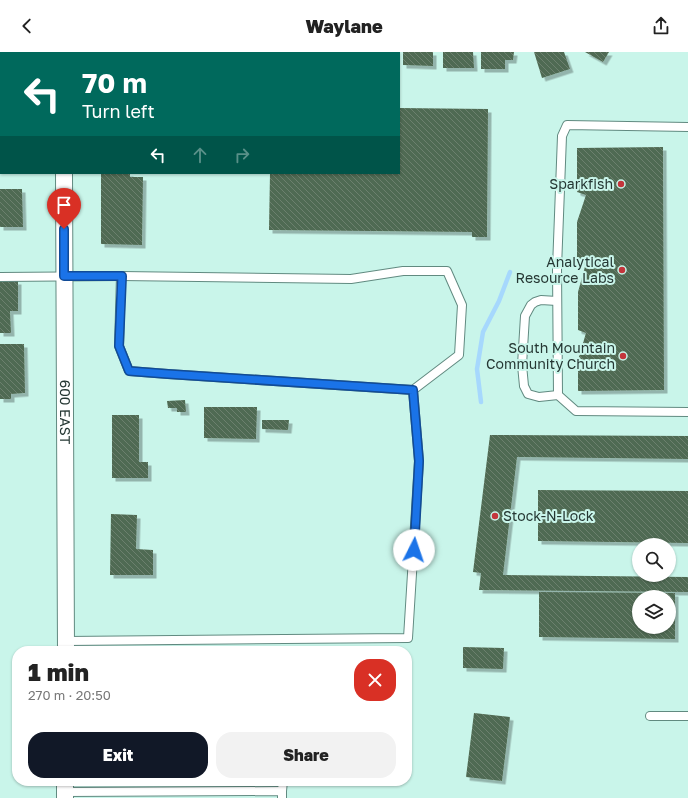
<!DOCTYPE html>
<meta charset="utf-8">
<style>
:root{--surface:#fff;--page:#f2f2f2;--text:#222;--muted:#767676;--accent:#111827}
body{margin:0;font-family:"Golos Text",sans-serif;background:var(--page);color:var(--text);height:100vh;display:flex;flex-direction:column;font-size:15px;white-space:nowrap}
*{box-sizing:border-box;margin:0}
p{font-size:13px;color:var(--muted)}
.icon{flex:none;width:22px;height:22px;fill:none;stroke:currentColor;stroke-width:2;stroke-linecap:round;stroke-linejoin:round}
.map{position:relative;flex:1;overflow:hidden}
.details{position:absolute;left:12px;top:594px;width:400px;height:140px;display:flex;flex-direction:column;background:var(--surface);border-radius:16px;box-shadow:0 1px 3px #0004}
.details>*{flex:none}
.guide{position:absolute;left:0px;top:0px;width:400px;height:122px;box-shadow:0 1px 3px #0004;background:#00695c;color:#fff;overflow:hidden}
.controls{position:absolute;left:632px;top:486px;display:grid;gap:8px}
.controls a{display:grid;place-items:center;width:44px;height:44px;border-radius:50%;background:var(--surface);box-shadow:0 1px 3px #0004;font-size:20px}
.pin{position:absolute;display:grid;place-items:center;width:34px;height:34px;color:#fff;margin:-41px -17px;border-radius:50% 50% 50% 0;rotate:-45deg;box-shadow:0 0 4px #0007}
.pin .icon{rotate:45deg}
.me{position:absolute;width:44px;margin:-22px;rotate:4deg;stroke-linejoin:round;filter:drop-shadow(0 0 3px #0008)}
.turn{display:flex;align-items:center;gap:14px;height:84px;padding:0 16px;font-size:18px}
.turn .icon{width:52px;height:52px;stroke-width:2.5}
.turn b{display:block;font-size:28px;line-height:34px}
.lanes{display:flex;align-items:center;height:38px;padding:0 16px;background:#0003;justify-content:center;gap:20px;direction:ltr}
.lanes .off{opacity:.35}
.round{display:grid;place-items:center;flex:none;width:42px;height:42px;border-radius:16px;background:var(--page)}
.overview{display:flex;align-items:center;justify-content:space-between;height:68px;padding:0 16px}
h1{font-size:24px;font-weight:800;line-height:30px}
.primary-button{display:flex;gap:8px;margin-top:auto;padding:8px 16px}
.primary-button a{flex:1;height:46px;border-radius:16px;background:var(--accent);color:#fff;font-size:16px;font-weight:800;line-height:46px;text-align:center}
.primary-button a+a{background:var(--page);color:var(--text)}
header{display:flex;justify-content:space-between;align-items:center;height:52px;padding:0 16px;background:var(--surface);font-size:18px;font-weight:800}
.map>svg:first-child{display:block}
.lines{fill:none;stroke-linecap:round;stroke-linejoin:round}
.stream{stroke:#a6d8fd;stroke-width:4.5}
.building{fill:url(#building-back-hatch);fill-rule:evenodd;filter:url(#shadow)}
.lane-casing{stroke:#618a80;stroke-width:10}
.street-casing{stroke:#618a80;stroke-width:18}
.lane{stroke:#fff;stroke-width:8}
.street{stroke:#fff;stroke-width:16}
.route-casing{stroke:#114b97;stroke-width:10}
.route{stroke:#1a73e8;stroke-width:7}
.poi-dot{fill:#c4353c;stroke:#c9f5ea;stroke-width:1.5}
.labels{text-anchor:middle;stroke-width:4;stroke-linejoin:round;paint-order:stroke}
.poi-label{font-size:14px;fill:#253733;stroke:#c9f5ea;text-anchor:end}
.street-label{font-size:14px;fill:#253733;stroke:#c9f5ea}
</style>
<header><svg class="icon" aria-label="back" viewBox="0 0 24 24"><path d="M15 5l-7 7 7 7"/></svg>Waylane<svg class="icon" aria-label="share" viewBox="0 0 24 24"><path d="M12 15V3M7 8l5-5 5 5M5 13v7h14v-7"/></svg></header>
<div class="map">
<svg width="688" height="746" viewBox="0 0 688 746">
<defs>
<pattern id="building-back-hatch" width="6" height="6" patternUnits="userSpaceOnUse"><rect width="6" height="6" fill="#506a52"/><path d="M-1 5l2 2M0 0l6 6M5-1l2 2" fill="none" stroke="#6c806e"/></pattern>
<filter id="shadow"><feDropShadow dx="3.5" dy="3.5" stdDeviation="0" flood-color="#0004"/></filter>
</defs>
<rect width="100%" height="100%" fill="#c9f5ea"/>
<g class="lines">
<path class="stream" d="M 481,350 L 477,317 L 483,280 L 499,249 L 510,220"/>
</g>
<g class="building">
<path d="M 403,0 L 433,0 L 433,14 L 403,13 Z"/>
<path d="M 443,0 L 473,0 L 474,16 L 443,16 Z"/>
<path d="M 481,0 L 514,0 L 513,8 L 505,8 L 505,17 L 481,17 Z"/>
<path d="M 534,0 L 564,0 L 570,17 L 542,26 Z"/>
<path d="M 585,0 L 609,0 L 603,10 Z"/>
<path d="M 399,56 L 488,57 L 487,185 L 472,185 L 472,180 L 269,178 L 270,121 L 399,121 Z"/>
<path d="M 663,95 L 664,338 L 578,339 L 578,308 L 586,281 L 578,278 L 578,240 L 586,211 L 577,208 L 577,170 L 586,143 L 577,140 L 577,96 Z"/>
<path d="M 101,121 L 130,121 L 130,125 L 143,125 L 142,193 L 101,192 Z"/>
<path d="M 0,137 L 22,137 L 23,175 L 0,175 Z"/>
<path d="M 0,229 L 18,229 L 18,259 L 10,259 L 11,281 L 0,281 Z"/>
<path d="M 0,292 L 24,292 L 25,341 L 11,342 L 11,347 L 0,347 Z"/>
<path d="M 185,348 L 186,360 L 177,360 L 177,356 L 168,356 L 167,349 Z"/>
<path d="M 204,355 L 257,355 L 256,387 L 204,386 Z"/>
<path d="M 112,363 L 139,363 L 139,410 L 148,410 L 148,426 L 112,426 Z"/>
<path d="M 262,368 L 289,368 L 288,378 L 262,377 Z"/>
<path d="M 490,383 L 688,384 L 688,407 L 517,405 L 503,523 L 688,525 L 688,540 L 479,538 L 481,521 L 473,520 Z"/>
<path d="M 538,438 L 688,439 L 688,491 L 538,489 Z"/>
<path d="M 111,462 L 137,463 L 136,497 L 153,498 L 153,523 L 110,523 Z"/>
<path d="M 539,540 L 675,541 L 675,587 L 539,585 ZM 639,545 L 669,545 L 669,575 L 639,575 Z"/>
<path d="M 463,595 L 504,596 L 503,617 L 463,616 Z"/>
<path d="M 474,661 L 510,665 L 502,729 L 466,725 Z"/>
</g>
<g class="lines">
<defs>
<g id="lane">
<path d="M 688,75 L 567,73 L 562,84 L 557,216 L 558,343 L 576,359 L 688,360"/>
<path d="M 121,224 L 119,294 L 129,319 L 168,322 L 413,338"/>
<path d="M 0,225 L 121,224 L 351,227 L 403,219 L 447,219 L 462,253 L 459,303 L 413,338 L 419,409 L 408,586 L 66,589"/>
<path d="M 557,249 L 541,248 L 535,250 L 531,253 L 525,264 L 522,313 L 524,334 L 528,342 L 539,345 L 558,343"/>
<path d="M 650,664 L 688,664"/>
<path d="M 282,739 L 283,729"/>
<path d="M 65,740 L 282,739 L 282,746"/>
</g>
<g id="street">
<path d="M 64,0 L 64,1"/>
<path id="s1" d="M 64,121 L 66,599"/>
<path d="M 65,746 L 65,729"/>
</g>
</defs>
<use href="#lane" class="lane-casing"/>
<use href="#street" class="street-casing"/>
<use href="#lane" class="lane"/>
<use href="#street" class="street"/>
</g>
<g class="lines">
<defs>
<path id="route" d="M 64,177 L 64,224 L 122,224 L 119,294 L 129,319 L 168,322 L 413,338 L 419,409 L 414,498"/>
</defs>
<use href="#route" class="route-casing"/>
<use href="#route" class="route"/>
</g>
<g class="poi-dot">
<circle cx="621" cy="132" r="4"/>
<circle cx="622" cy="218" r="4"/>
<circle cx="623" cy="304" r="4"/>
<circle cx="495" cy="464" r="4"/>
</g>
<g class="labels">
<g class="poi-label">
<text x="613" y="137">Sparkfish</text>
<text x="614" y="215">Analytical<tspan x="614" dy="16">Resource Labs</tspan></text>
<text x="615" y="301">South Mountain<tspan x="615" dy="16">Community Church</tspan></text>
<text x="503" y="469" text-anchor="start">Stock-N-Lock</text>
</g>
<g class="street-label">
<text dy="5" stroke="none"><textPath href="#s1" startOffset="239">600 EAST</textPath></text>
</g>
</g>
</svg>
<div class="controls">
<a><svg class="icon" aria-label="search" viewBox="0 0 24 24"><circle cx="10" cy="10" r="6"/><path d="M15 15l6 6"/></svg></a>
<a><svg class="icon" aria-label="layers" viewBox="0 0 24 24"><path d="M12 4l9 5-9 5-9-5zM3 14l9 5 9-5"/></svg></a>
</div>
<div class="pin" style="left:64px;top:177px;background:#d93025"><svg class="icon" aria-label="arrive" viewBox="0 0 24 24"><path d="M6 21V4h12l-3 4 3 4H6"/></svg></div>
<svg class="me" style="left:414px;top:498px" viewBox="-20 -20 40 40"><circle r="19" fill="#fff"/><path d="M0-13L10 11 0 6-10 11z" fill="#1a73e8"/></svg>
<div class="guide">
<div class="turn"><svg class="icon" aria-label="left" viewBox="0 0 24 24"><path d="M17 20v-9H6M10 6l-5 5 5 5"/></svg><div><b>70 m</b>Turn left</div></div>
<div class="lanes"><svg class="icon" aria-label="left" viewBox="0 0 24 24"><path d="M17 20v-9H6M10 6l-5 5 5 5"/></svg><svg class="icon off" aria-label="ahead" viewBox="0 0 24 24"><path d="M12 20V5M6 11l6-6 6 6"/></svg><svg class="icon off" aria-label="right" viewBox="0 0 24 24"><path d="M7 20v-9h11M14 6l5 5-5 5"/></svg></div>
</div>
<section class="details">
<div class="overview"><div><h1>1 min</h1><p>270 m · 20:50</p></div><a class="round" style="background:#d93025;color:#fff"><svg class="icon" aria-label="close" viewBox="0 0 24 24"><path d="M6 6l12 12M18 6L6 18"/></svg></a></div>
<div class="primary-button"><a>Exit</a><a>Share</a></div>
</section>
</div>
